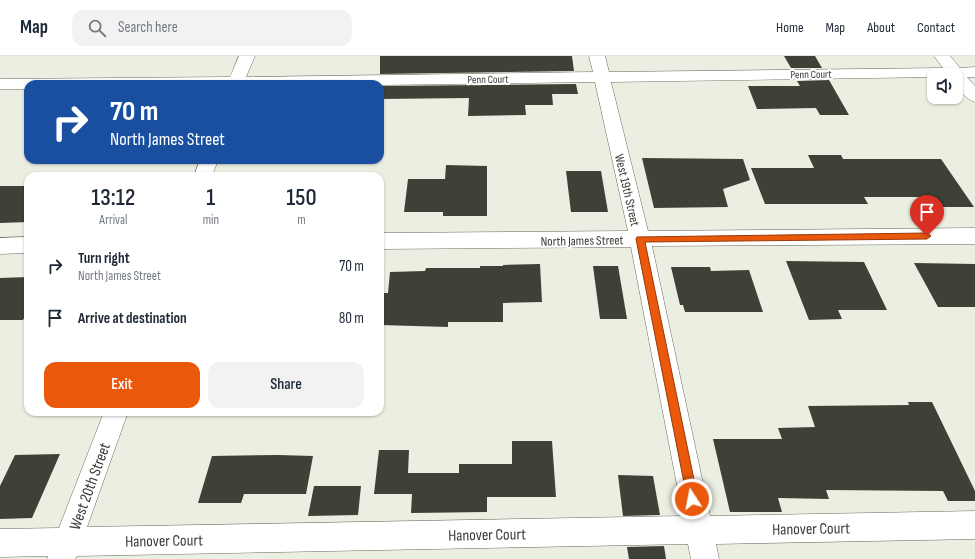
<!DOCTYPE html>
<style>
:root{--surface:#fff;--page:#f2f2f3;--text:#1f2937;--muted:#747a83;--line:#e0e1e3;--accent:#ea580c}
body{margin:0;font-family:"Sofia Sans Condensed",sans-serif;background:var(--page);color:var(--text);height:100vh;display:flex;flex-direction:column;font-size:15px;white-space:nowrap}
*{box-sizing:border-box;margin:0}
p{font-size:13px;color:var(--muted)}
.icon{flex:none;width:22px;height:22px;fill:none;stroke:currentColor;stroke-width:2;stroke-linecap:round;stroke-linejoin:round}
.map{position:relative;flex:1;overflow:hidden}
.panel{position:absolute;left:24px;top:116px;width:360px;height:244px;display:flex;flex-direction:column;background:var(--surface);border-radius:12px;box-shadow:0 1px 3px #0004}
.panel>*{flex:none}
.hud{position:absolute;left:24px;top:24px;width:360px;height:84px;border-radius:12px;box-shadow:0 1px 3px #0004;background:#1a4fa0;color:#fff;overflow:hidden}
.controls{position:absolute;left:927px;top:12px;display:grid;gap:8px}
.controls a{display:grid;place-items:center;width:36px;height:36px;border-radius:8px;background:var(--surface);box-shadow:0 1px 3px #0004;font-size:20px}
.pin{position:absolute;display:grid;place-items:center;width:34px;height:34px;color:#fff;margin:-41px -17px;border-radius:50% 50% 50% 0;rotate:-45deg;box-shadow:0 0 4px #0007}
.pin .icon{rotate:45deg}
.me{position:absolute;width:44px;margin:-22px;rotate:349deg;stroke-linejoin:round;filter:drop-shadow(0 0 3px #0008)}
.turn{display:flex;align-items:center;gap:14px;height:84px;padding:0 20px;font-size:18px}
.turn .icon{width:52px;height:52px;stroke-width:2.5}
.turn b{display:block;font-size:28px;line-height:34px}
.eta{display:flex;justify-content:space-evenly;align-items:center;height:68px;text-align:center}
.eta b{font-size:24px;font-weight:600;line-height:28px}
.cta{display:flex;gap:8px;margin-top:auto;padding:8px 20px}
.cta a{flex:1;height:46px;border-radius:12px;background:var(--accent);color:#fff;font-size:16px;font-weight:600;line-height:46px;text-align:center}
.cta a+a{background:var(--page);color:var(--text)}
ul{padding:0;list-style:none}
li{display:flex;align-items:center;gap:12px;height:52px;padding:0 20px}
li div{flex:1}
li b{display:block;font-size:15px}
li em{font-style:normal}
header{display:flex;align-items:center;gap:24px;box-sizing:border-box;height:56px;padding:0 20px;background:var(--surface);border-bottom:1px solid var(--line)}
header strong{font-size:19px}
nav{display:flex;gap:22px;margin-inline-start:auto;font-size:14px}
.search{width:280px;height:36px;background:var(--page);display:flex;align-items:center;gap:10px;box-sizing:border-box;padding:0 14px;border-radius:12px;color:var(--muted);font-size:15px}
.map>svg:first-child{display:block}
.building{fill:#3d4136}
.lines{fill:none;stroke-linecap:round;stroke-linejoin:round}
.minor-casing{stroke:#686c60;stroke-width:1}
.minor{fill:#fff;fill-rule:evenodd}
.route{fill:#ea580c;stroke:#983908}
.labels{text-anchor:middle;stroke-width:4;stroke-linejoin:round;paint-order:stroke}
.far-street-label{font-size:11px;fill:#393b35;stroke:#fff}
.street-label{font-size:13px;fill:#393b35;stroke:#fff}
.near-street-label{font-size:16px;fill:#393b35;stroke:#fff}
</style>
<header>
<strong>Map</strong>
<div class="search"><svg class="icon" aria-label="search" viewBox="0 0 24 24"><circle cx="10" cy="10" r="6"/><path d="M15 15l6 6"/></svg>Search here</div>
<nav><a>Home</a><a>Map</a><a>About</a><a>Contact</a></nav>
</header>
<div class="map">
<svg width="975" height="503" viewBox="0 0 975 503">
<rect width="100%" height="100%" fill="#eaefe1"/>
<g class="building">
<path d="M 380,0 L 572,0 L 574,15 L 380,18 Z"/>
<path d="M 784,0 L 815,0 L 822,12 L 791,12 Z"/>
<path d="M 829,24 L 849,59 L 820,59 L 816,52 L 757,53 L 748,30 L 800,30 L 797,25 Z"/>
<path d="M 576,28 L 578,38 L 552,38 L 553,49 L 525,49 L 526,59 L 468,60 L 469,42 L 380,43 L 380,30 Z"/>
<path d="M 808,99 L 841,99 L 843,103 L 941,103 L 974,151 L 934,151 L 928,141 L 864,141 L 868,148 L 765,148 L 751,112 L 814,112 Z"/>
<path d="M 642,102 L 743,103 L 750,124 L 723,133 L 728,151 L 654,152 Z"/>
<path d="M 446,109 L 487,110 L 487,160 L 443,160 L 443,156 L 404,156 L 408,123 L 445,123 Z"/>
<path d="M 566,115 L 601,115 L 608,156 L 571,156 Z"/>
<path d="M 0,130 L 28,130 L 28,166 L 0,167 Z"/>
<path d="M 786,205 L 864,206 L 887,254 L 838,254 L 842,263 L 809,264 Z"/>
<path d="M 914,207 L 975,208 L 975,251 L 938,251 Z"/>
<path d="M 540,208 L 542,246 L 503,247 L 503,266 L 448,266 L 448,271 L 380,269 L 380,237 L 388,237 L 390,216 L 425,215 L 426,212 L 480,212 L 480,210 L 503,210 L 503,209 Z"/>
<path d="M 593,210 L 618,210 L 627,263 L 600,263 Z"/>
<path d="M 671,211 L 710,211 L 711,215 L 749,214 L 763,256 L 685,256 L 683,249 L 680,249 Z"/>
<path d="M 28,221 L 28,255 L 23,264 L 0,264 L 0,222 Z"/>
<path d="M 908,346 L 932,346 L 975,435 L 975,445 L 948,445 L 943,435 L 826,434 L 829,443 L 778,442 L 782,456 L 730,456 L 713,383 L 782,383 L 778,372 L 815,371 L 808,350 L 909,349 Z"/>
<path d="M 512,385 L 552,385 L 556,441 L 487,441 L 487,456 L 411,457 L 412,438 L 374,438 L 379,394 L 409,394 L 408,417 L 459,417 L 459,408 L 512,408 Z"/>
<path d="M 60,398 L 32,462 L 0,463 L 0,430 L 15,399 Z"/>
<path d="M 278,399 L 313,400 L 306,438 L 244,438 L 241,447 L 198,447 L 212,400 Z"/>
<path d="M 618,419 L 653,420 L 660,459 L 623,460 Z"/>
<path d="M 314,430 L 361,430 L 358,459 L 308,460 Z"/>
<path d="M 664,490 L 666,503 L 629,503 L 627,491 Z"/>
</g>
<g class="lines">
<defs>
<g id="minor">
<path d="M 239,0 L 255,0 L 246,21 L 593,16 L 589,0 L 605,0 L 609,16 L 943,12 L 934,0 L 950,0 L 960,12 L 975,11 L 975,21 L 967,21 L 975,30 L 975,46 C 964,43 956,30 956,19 L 934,19 L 934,21 L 611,26 L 648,175 L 975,172 L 975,188 L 652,190 L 710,460 L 975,455 L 975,483 L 716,488 L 719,503 L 691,503 L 688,488 L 77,500 L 75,503 L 47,503 L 48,500 L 0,501 L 0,473 L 59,472 L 104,356 L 128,356 L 87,471 L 683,460 L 631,191 L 380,193 L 380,177 L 628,175 L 595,26 L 380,29 L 28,28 L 28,33 L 0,33 L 0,23 L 230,21 Z"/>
<path d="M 200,104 L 218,104 L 212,120 L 194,120 Z"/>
<path d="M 28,181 L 28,197 L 0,198 L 0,182 Z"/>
</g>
</defs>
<use href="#minor" class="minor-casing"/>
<use href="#minor" class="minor"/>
</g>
<path class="route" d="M 927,177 L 931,180 L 927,183 L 645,186 L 698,443 L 696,447 L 692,449 L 688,447 L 636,183 L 637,181 Z"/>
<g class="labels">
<g class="far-street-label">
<text transform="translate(811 18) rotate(-1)" y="4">Penn Court</text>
<text transform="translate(488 23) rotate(-1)" y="4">Penn Court</text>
</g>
<g class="street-label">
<text transform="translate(628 134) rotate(77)" y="5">West 19th Street</text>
<text transform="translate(582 184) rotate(-1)" y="5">North James Street</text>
</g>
<g class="near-street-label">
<text transform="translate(89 430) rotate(-70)" y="6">West 20th Street</text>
<text transform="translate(811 472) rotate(-1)" y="6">Hanover Court</text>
<text transform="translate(487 478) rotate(-1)" y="6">Hanover Court</text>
<text transform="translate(164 484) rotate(-1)" y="6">Hanover Court</text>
</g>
</g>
</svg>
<div class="controls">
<a><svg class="icon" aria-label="sound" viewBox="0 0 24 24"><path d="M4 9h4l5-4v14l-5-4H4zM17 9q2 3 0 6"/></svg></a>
</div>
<div class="pin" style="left:927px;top:180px;background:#d93025"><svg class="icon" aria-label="arrive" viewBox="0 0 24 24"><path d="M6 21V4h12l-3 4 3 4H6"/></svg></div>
<svg class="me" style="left:692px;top:443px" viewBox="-20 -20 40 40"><circle r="17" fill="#ea580c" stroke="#fff" stroke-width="3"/><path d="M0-11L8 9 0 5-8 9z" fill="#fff"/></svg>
<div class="hud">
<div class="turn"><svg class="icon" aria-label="right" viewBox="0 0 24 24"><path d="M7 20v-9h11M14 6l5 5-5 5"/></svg><div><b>70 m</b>North James Street</div></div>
</div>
<section class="panel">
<div class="eta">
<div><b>13:12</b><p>Arrival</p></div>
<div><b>1</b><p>min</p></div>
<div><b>150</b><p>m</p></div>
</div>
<ul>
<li><svg class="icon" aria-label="right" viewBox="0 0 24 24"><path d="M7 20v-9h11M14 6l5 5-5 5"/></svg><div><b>Turn right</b><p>North James Street</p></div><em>70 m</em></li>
<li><svg class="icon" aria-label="arrive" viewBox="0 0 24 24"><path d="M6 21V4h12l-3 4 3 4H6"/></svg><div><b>Arrive at destination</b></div><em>80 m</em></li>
</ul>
<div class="cta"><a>Exit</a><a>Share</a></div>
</section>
</div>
